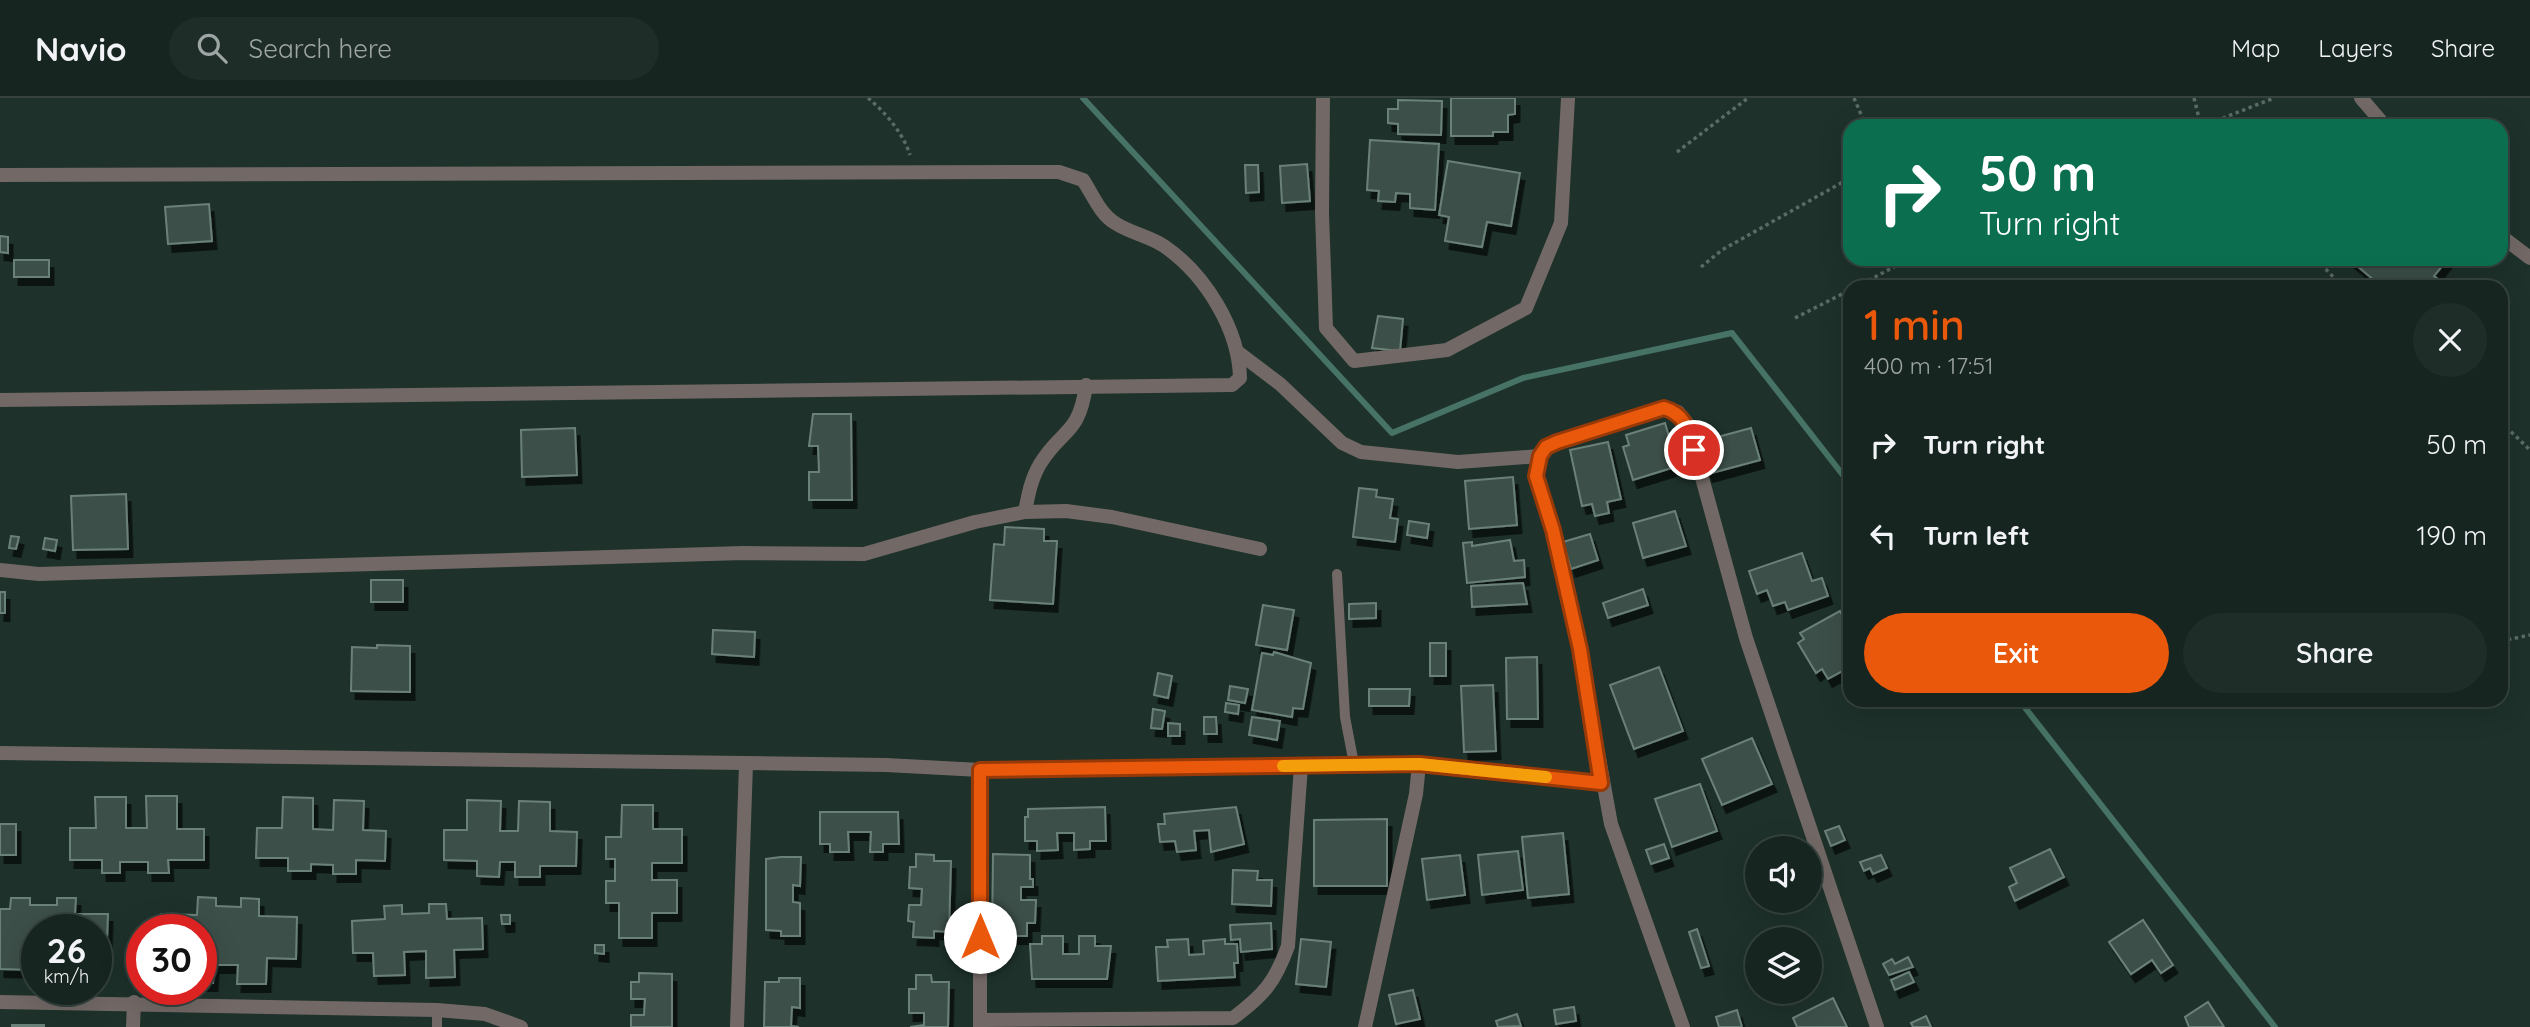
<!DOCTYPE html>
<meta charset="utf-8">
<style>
:root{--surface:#162520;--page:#1f2d29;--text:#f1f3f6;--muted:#9ea5a5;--line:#35423e;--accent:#ea580c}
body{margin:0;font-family:Quicksand,sans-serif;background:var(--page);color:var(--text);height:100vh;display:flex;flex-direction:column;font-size:26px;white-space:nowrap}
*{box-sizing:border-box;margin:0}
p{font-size:23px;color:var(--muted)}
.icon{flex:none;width:38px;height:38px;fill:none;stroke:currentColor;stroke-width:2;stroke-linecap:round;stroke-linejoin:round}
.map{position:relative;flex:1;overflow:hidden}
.side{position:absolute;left:1843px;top:182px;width:665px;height:427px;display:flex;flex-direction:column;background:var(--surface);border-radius:21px;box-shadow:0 7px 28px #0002,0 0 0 2px var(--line)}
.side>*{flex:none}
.hud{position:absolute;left:1843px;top:21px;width:665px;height:147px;border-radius:21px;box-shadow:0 7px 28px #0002,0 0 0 2px var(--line);background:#0b6e4f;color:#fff;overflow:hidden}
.controls{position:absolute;left:1745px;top:738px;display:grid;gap:14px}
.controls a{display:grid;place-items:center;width:77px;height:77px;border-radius:50%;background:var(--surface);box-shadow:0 7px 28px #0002,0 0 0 2px var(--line);font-size:35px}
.speed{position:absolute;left:21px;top:816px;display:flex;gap:14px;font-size:35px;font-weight:700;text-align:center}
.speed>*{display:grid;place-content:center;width:91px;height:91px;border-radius:50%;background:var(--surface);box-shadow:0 7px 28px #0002,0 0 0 2px var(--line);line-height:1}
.speed small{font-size:18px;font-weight:400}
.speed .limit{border:10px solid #d22;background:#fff;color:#111}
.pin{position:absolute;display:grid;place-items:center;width:60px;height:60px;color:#fff;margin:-30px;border:4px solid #fff;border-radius:50%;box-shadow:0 2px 7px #0007}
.me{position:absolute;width:77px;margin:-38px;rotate:0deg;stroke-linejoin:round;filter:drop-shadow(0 0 5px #0008)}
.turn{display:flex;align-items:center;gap:24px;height:147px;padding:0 21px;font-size:32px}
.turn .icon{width:91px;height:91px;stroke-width:2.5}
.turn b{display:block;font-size:49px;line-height:60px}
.round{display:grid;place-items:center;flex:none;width:74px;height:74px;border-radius:37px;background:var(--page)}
.summary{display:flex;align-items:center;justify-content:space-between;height:119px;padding:0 21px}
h1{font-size:42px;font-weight:600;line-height:52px;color:var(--accent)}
.cta{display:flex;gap:14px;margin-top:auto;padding:14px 21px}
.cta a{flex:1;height:80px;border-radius:42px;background:var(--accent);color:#fff;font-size:28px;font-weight:600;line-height:80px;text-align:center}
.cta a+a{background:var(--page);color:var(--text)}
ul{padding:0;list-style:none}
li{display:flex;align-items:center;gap:21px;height:91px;padding:0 21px}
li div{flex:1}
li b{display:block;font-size:26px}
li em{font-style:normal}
header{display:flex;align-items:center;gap:42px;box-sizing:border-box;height:98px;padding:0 35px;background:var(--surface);border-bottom:2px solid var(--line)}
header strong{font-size:33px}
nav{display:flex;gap:38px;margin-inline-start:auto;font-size:24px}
.search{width:490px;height:63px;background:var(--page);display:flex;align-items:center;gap:18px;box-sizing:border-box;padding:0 24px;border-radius:38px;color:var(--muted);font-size:26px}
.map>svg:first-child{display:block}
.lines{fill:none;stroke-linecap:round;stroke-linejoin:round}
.stream{stroke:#467365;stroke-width:6}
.building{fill:#3c5049;stroke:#6b8179;stroke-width:2;filter:url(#shadow)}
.path{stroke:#5b6c66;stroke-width:3.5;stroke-dasharray:3.5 3.5;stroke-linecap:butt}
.lane{stroke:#726966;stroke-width:10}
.street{stroke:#726966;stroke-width:14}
.route-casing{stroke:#983908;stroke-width:18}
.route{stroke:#ea580c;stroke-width:12}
.slow{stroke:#f59e0b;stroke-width:12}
</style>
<header>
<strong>Navio</strong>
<div class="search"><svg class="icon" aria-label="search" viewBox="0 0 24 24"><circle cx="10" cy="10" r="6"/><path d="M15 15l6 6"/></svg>Search here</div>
<nav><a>Map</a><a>Layers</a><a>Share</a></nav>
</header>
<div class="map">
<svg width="2530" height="929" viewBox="0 0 2530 929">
<defs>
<filter id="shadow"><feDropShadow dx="4.5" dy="8" stdDeviation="0" flood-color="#0009"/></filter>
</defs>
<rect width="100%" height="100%" fill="#1e312b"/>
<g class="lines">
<g class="stream">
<path d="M 1083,0 L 1392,335 L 1523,280 L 1732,235 L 1850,386"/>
<path d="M 2019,602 L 2275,929"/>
</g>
</g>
<g class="building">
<path d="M 1451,0 L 1515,0 L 1515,16 L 1508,17 L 1508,34 L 1493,34 L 1493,38 L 1451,38 Z"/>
<path d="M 1398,2 L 1442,3 L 1441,37 L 1398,36 L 1398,26 L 1388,25 L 1388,11 L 1398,11 Z"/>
<path d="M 1370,42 L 1439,46 L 1435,112 L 1410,110 L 1410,96 L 1396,95 L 1395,104 L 1378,103 L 1379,93 L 1367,92 Z"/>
<path d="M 1448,63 L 1520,75 L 1511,128 L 1487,124 L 1482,149 L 1445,143 L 1449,119 L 1439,117 Z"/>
<path d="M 1307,66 L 1310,103 L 1282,105 L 1280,68 Z"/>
<path d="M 1245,67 L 1258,67 L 1259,94 L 1246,95 Z"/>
<path d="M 209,106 L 212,143 L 168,146 L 165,109 Z"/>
<path d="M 0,138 L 8,139 L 8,155 L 0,154 Z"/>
<path d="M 2349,161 L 2448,161 L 2434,178 L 2443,185 L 2440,189 L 2382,189 Z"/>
<rect x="14" y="162" width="35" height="17"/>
<path d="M 1378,218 L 1403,221 L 1400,253 L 1372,250 Z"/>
<path d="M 813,316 L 851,316 L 852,402 L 809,402 L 809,374 L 819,374 L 818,348 L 809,348 Z"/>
<path d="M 1665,325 L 1678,368 L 1633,382 L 1623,349 L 1629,347 L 1626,337 Z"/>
<path d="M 575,330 L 577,377 L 522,379 L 521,332 Z"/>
<path d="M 1751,330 L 1760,362 L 1708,376 L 1699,344 Z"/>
<path d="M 1608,344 L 1621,401 L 1607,404 L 1609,415 L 1595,418 L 1592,406 L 1582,408 L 1570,352 Z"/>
<path d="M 1513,379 L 1517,427 L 1469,431 L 1465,383 Z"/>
<path d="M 1359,390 L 1377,392 L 1376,399 L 1393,401 L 1390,420 L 1398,421 L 1395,444 L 1353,439 Z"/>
<path d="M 126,396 L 128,451 L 73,452 L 71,398 Z"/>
<path d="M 1675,413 L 1686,448 L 1643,460 L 1633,425 Z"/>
<path d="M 1409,423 L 1429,426 L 1427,440 L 1407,437 Z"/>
<path d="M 1005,429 L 1044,431 L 1044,443 L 1057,443 L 1053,506 L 990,502 L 994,446 L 1004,447 Z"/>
<path d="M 1590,436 L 1598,462 L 1571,471 L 1563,444 Z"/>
<path d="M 11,438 L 19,439 L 16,451 L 9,450 Z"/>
<path d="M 45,440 L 57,442 L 55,453 L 43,451 Z"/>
<path d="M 1510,442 L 1514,463 L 1524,462 L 1525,479 L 1467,485 L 1463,445 L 1472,444 L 1472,448 Z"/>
<path d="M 1802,455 L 1812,483 L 1822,480 L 1828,498 L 1788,512 L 1785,504 L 1773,508 L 1767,492 L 1757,496 L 1749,473 Z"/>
<rect x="371" y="482" width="32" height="22"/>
<path d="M 1523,485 L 1527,506 L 1472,509 L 1471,488 Z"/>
<path d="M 1643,491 L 1648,507 L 1608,520 L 1603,505 Z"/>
<rect x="0" y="494" width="5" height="21"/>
<path d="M 1376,505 L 1376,520 L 1349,521 L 1349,506 Z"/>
<path d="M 1263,507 L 1294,512 L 1287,552 L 1256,547 Z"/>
<path d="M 1850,512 L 1850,569 L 1828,581 L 1822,571 L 1816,575 L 1798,545 L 1804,541 L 1800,535 L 1840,513 L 1842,517 Z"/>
<path d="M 713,532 L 755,534 L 754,559 L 712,556 Z"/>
<rect x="1430" y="545" width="16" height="33"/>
<path d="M 377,547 L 410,548 L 410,594 L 351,593 L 352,549 L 377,550 Z"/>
<path d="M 1274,554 L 1311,565 L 1303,611 L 1293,610 L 1292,619 L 1252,612 L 1262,555 L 1273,557 Z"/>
<path d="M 1537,559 L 1538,621 L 1507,621 L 1506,560 Z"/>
<path d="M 1659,569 L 1683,633 L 1634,651 L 1610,587 Z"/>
<path d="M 1158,575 L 1172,578 L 1168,600 L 1154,597 Z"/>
<path d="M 1493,587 L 1496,653 L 1464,654 L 1461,588 Z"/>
<path d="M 1230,588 L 1248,591 L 1245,605 L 1228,602 Z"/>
<path d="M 1369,591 L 1410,591 L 1409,608 L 1369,608 Z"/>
<path d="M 1226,605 L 1239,607 L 1238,616 L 1225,614 Z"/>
<path d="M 1153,611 L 1165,613 L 1162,631 L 1151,630 Z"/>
<path d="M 1204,619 L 1216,619 L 1217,636 L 1204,636 Z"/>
<path d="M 1252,619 L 1280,623 L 1277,642 L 1249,637 Z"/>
<path d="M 1168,625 L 1180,626 L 1180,638 L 1168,638 Z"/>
<path d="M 1752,640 L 1772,686 L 1722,707 L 1702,661 Z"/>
<path d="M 1700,686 L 1717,733 L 1672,749 L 1655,701 Z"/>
<path d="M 146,698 L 177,698 L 177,731 L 204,731 L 204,762 L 168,762 L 169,775 L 148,775 L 148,764 L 120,764 L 120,775 L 102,775 L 102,762 L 70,762 L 70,730 L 96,730 L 95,699 L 126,699 L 126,730 L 147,730 Z"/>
<path d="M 283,699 L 313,700 L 313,731 L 333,732 L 334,702 L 364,703 L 363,732 L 386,733 L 385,763 L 356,762 L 356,776 L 333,776 L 333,767 L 311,766 L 311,773 L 288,773 L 288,760 L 256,760 L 257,730 L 282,730 Z"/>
<path d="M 467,702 L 501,703 L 500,733 L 518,733 L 519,703 L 550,704 L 550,733 L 577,734 L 576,768 L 540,768 L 540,779 L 515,779 L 515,764 L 500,764 L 499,779 L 477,778 L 477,763 L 444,762 L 444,732 L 467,732 Z"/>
<path d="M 622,707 L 653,707 L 653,731 L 682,731 L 682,765 L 652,765 L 652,782 L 677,782 L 677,815 L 652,815 L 652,840 L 619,840 L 619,805 L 606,805 L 606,783 L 615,783 L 615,761 L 606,761 L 606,739 L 621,739 Z"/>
<path d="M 1105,709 L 1106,743 L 1090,743 L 1090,751 L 1074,752 L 1074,735 L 1057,735 L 1058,752 L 1037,753 L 1037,743 L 1025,743 L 1025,719 L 1028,719 L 1028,711 Z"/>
<path d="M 1236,709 L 1244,746 L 1211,754 L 1209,732 L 1194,733 L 1196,752 L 1177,754 L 1175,743 L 1160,744 L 1158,726 L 1165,726 L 1164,716 Z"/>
<path d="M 820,714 L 898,714 L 899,746 L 883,746 L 883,754 L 870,754 L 871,734 L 848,734 L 849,754 L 830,754 L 830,746 L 820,746 Z"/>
<path d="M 1387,721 L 1387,788 L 1314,788 L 1314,722 Z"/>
<rect x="0" y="726" width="16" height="31"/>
<path d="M 1839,728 L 1845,742 L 1831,748 L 1825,733 Z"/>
<path d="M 1563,735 L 1569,796 L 1528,800 L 1522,739 Z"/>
<path d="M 1664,746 L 1669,760 L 1651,766 L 1646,752 Z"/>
<path d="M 2050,751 L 2064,779 L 2015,803 L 2009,789 L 2017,785 L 2010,770 Z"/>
<path d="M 1518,753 L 1523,792 L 1482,797 L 1478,757 Z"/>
<path d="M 916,756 L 934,757 L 934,763 L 951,763 L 949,834 L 934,833 L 934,840 L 913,839 L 914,824 L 908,823 L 909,807 L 921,807 L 922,791 L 909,790 L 910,769 L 916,769 Z"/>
<path d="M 993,756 L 1030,757 L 1030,781 L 1033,781 L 1033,789 L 1021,789 L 1021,802 L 1036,802 L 1035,825 L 1027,825 L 1027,838 L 992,838 Z"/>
<path d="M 1460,757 L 1465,797 L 1427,802 L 1422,761 Z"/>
<path d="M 1881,757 L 1887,770 L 1873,776 L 1870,770 L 1864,773 L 1860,764 Z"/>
<path d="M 781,759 L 801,759 L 800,788 L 793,787 L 793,804 L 800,805 L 800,838 L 781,838 L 781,833 L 766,832 L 766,761 Z"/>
<path d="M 1233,772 L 1258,773 L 1257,782 L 1272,782 L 1271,808 L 1232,806 Z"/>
<path d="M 198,799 L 216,800 L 216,808 L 241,809 L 241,800 L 259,801 L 259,818 L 297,819 L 296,861 L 267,860 L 266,886 L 237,886 L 238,867 L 214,867 L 213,885 L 201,885 L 201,831 L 161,831 L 161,816 L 197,817 Z"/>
<path d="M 11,800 L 30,800 L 30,807 L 57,807 L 57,800 L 76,800 L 75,816 L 108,816 L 107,842 L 96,842 L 96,831 L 37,831 L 34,872 L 0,871 L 0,811 L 10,811 Z"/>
<path d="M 429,806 L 446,806 L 447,821 L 482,820 L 483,851 L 454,852 L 455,879 L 426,880 L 426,853 L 404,854 L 405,877 L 374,878 L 373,855 L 353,855 L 352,823 L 385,821 L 384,808 L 402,807 L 402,816 L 429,815 Z"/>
<path d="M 501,817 L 510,817 L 510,826 L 502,826 Z"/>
<path d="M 2143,822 L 2173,867 L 2161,875 L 2152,862 L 2131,876 L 2109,844 Z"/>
<path d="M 1271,825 L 1272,851 L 1241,854 L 1240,841 L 1231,842 L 1230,827 Z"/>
<path d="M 1697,831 L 1709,868 L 1701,870 L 1689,834 Z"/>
<path d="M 1042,838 L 1063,838 L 1063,856 L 1079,856 L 1079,838 L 1095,838 L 1095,848 L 1111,848 L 1107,881 L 1032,881 L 1030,846 L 1042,846 Z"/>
<path d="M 1188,841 L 1189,857 L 1204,856 L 1203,843 L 1225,841 L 1225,846 L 1237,846 L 1238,865 L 1234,865 L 1235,879 L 1158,883 L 1156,849 L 1168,849 L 1167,842 Z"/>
<path d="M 1301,841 L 1331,844 L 1326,889 L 1296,886 Z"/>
<path d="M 595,847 L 604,847 L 604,856 L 595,855 Z"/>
<path d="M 1908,859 L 1913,869 L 1889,877 L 1883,866 L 1892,861 L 1895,866 Z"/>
<path d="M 1909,874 L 1914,884 L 1895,892 L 1891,882 Z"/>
<path d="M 639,875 L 672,876 L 672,929 L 631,929 L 631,917 L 644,917 L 645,901 L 631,901 L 631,884 L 639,884 Z"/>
<path d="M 916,877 L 931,877 L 932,884 L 949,884 L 948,929 L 910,929 L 924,927 L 924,915 L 909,915 L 909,891 L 916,891 Z"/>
<path d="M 779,880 L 800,880 L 800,910 L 792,909 L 791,928 L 799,929 L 764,929 L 765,884 L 779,884 Z"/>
<path d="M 1413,892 L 1420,921 L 1396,926 L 1389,897 Z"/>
<path d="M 1833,900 L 1847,929 L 1797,929 L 1793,920 Z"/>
<path d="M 2208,904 L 2224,929 L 2189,929 L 2185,919 Z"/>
<path d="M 1574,909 L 1576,923 L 1556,926 L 1554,912 Z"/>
<path d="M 1737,912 L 1742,929 L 1719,929 L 1716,919 Z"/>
<path d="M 1517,916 L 1521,928 L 1498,929 L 1496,923 Z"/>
<path d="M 1926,918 L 1931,929 L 1913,929 L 1911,925 Z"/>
<rect x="12" y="927" width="32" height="2"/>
</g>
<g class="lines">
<g class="path">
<path d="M 868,0 C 886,15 903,35 910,57"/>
<path d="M 1854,0 L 1866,28"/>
<path d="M 2194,0 L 2201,28"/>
<path d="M 2203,28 L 2274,0"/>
<path d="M 1677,54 L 1748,0"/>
<path d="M 2316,161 L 2343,189"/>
<path d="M 1701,169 L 1722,152 L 1850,80"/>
<path d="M 2341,181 L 2351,189"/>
<path d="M 1856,189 L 1909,161"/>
<path d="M 1795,220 L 1850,192"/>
<path d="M 2501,324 L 2530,352"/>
<path d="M 2501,543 L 2530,537"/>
</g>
<g class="lane">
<path d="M 1337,476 L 1345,619 L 1354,666"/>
<path d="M 437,929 L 437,912"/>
</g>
<g class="street">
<path d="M 1323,0 L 1322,115 L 1326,230 L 1354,263 L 1447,252 L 1526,210 L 1561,125 L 1568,0"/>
<path d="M 2361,0 L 2385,28"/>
<path d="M 0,77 L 1059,74 L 1083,82 C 1093,97 1100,116 1115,125 C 1130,135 1149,138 1164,148 C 1205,176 1239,231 1240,280 L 1232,287 L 0,302"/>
<path d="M 2501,138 L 2530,160"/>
<path d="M 1239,255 L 1280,286 L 1342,345 L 1361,354 L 1458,364 L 1540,358"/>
<path d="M 1025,414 C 1028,398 1031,381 1040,366 C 1062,330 1079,338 1086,287"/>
<path d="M 0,472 L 39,476 L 743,455 L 864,456 L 975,424 L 1025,414 L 1066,413 L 1112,419 L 1260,451"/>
<path d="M 0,655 L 886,667 L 980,672 L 1419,666 L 1601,685"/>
<path d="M 0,904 L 437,912 L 485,916 L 521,929"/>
<path d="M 980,922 L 1233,920 C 1264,897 1275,884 1288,848 L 1301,668"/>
<path d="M 133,929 L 134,904"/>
<path d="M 737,929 L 746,666"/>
<path d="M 980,929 L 980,672"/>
<path d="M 1365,929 L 1416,696 L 1419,666"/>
<path d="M 1683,929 L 1611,726 L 1579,551 L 1553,432 L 1536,378 L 1537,366 L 1546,349 L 1664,310 L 1678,314 L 1687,325 L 1746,540 L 1877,929"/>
</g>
</g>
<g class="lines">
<defs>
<path id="route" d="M 980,839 L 980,672 L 1419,666 L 1601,685 L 1580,551 L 1553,432 L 1536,378 L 1540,358 L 1546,349 L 1557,344 L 1664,310 C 1686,317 1688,332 1694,352"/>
</defs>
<use href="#route" class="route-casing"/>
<use href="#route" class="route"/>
<path class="slow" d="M 1283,668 L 1419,666 L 1546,679"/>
</g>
</svg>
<div class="controls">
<a><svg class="icon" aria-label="sound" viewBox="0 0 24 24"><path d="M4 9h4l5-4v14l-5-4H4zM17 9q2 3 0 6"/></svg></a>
<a><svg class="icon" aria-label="layers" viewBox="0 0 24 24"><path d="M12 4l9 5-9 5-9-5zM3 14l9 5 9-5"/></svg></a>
</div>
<div class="speed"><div>26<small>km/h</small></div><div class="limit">30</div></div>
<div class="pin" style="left:1694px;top:352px;background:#d93025"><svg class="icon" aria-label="arrive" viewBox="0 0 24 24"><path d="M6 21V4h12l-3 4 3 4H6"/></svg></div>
<svg class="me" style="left:980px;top:839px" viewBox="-20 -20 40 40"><circle r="19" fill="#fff"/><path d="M0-13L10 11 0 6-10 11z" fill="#ea580c"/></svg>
<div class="hud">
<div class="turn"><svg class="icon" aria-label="right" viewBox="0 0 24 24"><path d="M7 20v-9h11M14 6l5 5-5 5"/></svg><div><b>50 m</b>Turn right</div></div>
</div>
<section class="side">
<div class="summary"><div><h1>1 min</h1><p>400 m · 17:51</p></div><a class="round"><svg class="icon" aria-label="close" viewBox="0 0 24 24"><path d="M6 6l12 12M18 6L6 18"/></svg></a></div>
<ul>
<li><svg class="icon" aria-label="right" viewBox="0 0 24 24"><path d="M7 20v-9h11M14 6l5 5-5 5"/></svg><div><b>Turn right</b></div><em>50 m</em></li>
<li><svg class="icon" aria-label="left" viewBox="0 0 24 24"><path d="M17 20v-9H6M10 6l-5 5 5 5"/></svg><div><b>Turn left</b></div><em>190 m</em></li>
</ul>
<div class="cta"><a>Exit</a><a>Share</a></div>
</section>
</div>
